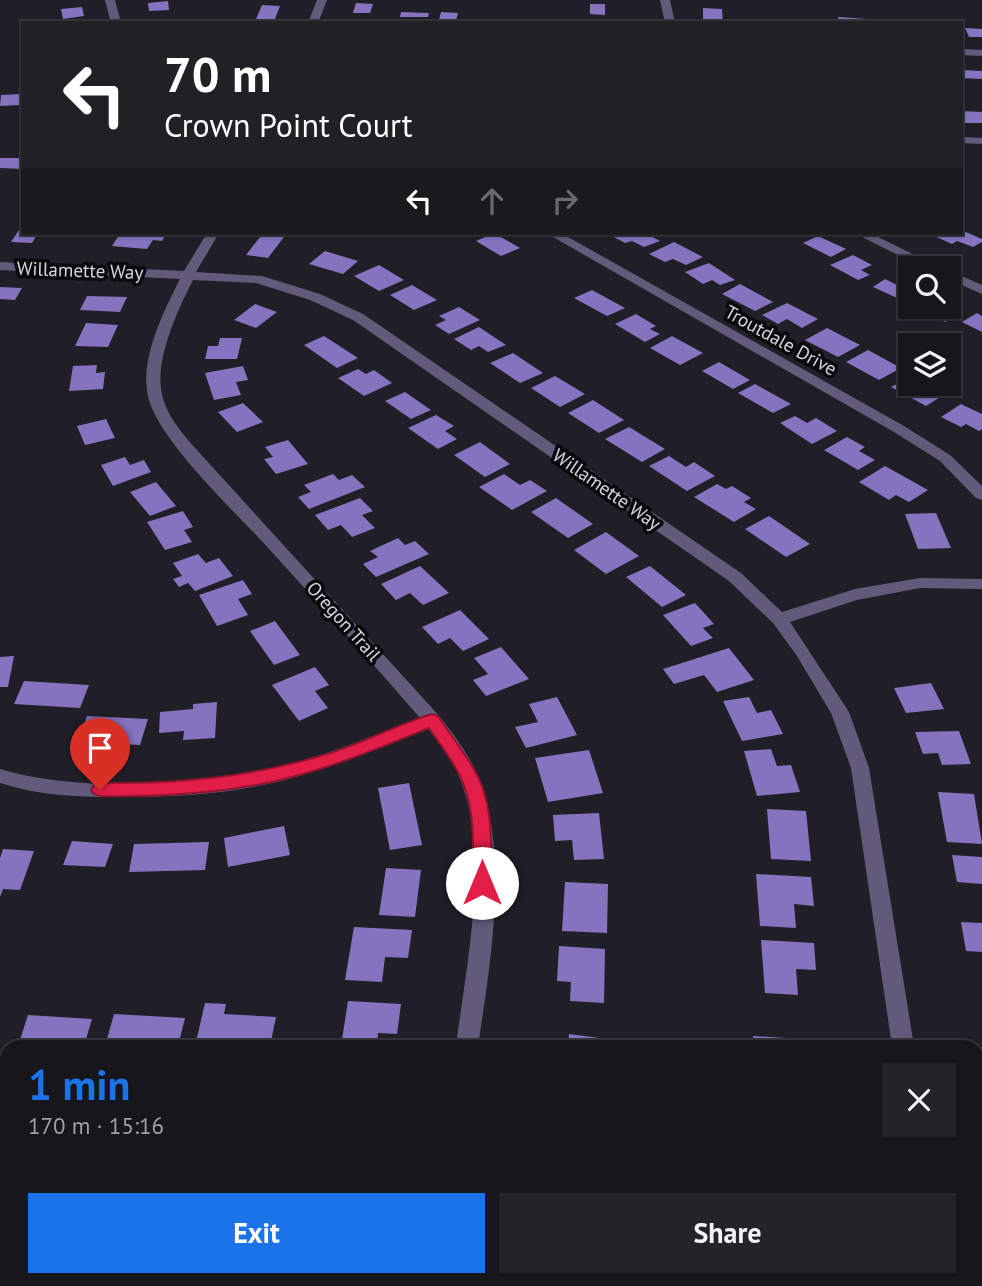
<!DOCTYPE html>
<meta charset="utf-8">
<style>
:root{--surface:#18161d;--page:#25232a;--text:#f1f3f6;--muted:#9f9fa4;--line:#36353b;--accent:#1a73e8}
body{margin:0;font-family:"PT Sans",sans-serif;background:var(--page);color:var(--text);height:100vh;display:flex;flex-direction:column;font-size:26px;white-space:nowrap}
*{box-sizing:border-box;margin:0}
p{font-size:23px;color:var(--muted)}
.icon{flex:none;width:38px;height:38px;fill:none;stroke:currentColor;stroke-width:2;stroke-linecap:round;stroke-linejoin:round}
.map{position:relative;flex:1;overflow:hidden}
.panel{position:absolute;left:0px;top:1040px;width:984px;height:247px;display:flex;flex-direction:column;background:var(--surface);border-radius:21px 21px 0 0;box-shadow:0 2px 5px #0004,0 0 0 2px var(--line)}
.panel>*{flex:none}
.hud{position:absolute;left:21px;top:21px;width:942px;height:214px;border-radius:0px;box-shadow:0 2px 5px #0004,0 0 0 2px var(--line);background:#202124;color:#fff;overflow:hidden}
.fabs{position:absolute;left:898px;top:256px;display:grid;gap:14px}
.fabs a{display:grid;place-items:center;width:63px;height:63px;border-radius:0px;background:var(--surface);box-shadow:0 2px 5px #0004,0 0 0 2px var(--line);font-size:35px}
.pin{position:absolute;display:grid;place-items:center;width:60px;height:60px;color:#fff;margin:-72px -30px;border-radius:50% 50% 50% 0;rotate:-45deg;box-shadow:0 0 7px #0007}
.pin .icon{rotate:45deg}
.me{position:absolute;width:77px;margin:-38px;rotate:0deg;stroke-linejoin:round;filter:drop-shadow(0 0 5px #0008)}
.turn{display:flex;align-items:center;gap:24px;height:147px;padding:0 28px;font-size:32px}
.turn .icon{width:91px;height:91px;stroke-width:2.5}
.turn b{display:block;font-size:49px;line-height:60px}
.lanes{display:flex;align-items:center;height:66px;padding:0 28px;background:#0003;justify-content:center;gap:35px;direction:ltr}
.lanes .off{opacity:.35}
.round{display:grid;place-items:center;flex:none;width:74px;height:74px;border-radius:0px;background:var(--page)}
.head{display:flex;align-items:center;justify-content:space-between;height:119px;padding:0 28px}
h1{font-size:42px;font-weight:600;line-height:52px;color:var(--accent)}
.primary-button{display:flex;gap:14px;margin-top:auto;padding:14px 28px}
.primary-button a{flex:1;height:80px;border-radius:0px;background:var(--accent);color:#fff;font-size:28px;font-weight:600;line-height:80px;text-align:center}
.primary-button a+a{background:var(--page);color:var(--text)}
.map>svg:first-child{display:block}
.building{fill:#8573bf}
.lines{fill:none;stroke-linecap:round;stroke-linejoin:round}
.street{fill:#615a7b;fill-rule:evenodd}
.route{fill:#e11d48;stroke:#92132f;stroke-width:2}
.labels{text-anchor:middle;stroke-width:7;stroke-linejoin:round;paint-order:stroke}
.street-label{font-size:19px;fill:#d6d6db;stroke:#0a090c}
</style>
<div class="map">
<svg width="982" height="1286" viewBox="0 0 982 1286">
<rect width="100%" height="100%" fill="#201e27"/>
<g class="building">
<path d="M 168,1 L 169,10 L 149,11 L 148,3 Z"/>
<path d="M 356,3 L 373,4 L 370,13 L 353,13 Z"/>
<path d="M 590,4 L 605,4 L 605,15 L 590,14 Z"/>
<path d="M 262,5 L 280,6 L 275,19 L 256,19 Z"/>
<path d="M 82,7 L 84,16 L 63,19 L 61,9 Z"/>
<path d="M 703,8 L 722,9 L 723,23 L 703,23 Z"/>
<path d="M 401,12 L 429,13 L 428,17 L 400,17 Z"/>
<path d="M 441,12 L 458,13 L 456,21 L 439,20 Z"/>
<path d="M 838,17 L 868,19 L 869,23 L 839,23 Z"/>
<path d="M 965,28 L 982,29 L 982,37 L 969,37 Z"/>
<path d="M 961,70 L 982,71 L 982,79 L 961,78 Z"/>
<path d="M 23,94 L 20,105 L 0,106 L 1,95 Z"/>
<path d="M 961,111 L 982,112 L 982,123 L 965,123 Z"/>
<path d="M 0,158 L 23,158 L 23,169 L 0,168 Z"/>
<path d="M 21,227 L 23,233 L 38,233 L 32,243 L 11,242 Z"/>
<path d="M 961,230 L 982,239 L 982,242 L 973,247 L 957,241 L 952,244 L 934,236 L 940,233 L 961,233 Z"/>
<path d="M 131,233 L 167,233 L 162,241 L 153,240 L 147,249 L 112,246 L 119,235 L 129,236 Z"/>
<path d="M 263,233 L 287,233 L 268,258 L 246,255 Z"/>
<path d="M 494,233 L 520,248 L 501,256 L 476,241 Z"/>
<path d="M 616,233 L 645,233 L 660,241 L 644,247 L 632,241 L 625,243 L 610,235 Z"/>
<path d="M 818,236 L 846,249 L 831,257 L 803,243 Z"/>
<path d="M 674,242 L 703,257 L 686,265 L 673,259 L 665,262 L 649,254 Z"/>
<path d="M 325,251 L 358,261 L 343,274 L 309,264 Z"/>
<path d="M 853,255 L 872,265 L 861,270 L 870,275 L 858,280 L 830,265 Z"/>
<path d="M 709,263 L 735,280 L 720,285 L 712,280 L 703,284 L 685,272 Z"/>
<path d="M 379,265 L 404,280 L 379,291 L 354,276 Z"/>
<path d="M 885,279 L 897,285 L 904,280 L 910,283 L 910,300 L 906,302 L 873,287 Z"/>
<path d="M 740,284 L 773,302 L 755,311 L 722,294 Z"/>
<path d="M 412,285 L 437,300 L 414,310 L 390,295 Z"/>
<path d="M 0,287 L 22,288 L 15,300 L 0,299 Z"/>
<path d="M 592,290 L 625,308 L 607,316 L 574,298 Z"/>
<path d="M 87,296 L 127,297 L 120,312 L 80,310 Z"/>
<path d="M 787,303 L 818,319 L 802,328 L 787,319 L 778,324 L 762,315 Z"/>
<path d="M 255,304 L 277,312 L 256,328 L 234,320 Z"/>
<path d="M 913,306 L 947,306 L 961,314 L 945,322 Z"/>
<path d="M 459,307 L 480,320 L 449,334 L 435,325 L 446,320 L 439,316 Z"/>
<path d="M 977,313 L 982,316 L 982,332 L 962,322 Z"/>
<path d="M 636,314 L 656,326 L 650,329 L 660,334 L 645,342 L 615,324 Z"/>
<path d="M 86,323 L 118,325 L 108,347 L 75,346 Z"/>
<path d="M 479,327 L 506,345 L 488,352 L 479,346 L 471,350 L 454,339 Z"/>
<path d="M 827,328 L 860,345 L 838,357 L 805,340 Z"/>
<path d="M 324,336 L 358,358 L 337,368 L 304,345 Z"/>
<path d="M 672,336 L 703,353 L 680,365 L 650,348 Z"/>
<path d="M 220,338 L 242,338 L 237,359 L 205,359 L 208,346 L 218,346 Z"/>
<path d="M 868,350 L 901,368 L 879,380 L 846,362 Z"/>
<path d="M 513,353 L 543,373 L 520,383 L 490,363 Z"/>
<path d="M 719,362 L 750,380 L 733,389 L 702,371 Z"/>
<path d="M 97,365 L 96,373 L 105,372 L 103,389 L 69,391 L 73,366 Z"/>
<path d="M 243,366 L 248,380 L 236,382 L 241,395 L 214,400 L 205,373 Z"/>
<path d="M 358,369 L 366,374 L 374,370 L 392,383 L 364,396 L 338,378 Z"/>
<path d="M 555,376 L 585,394 L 560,407 L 531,388 Z"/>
<path d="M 910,377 L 910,383 L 925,383 L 945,394 L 926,406 L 891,387 Z"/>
<path d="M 755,384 L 791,404 L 773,413 L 738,393 Z"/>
<path d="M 405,392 L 431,410 L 411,419 L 385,401 Z"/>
<path d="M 593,400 L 624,420 L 599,433 L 568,413 Z"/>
<path d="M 243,403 L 263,422 L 237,432 L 218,412 Z"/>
<path d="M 961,404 L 982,414 L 982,429 L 979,431 L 966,424 L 961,427 L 941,417 Z"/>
<path d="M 436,415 L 454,426 L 445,431 L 457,439 L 438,449 L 408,428 Z"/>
<path d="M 795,416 L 807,423 L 816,418 L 837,431 L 812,444 L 780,423 Z"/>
<path d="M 106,419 L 115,438 L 85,445 L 77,426 Z"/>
<path d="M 629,427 L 665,449 L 642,462 L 605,439 Z"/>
<path d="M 847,437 L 865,447 L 859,451 L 875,460 L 858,470 L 824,450 Z"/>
<path d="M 288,440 L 308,464 L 276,474 L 264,459 L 273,457 L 265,447 Z"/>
<path d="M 480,442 L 510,464 L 485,477 L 454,455 Z"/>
<path d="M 669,456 L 686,467 L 694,462 L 715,476 L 687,491 L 649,466 Z"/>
<path d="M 125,457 L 130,465 L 144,460 L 151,472 L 113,486 L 101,465 Z"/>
<path d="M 885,466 L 928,490 L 909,502 L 896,495 L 889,500 L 859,482 Z"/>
<path d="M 333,474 L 339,480 L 352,475 L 365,487 L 309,509 L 298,497 L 311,492 L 304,485 Z"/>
<path d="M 504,474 L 520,485 L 530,480 L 547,491 L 512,510 L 479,487 Z"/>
<path d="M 156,482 L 176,506 L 150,516 L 130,492 Z"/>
<path d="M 717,484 L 726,489 L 732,486 L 751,498 L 744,502 L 756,509 L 734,522 L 694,497 Z"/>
<path d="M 360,498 L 373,511 L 362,515 L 375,528 L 352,537 L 341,525 L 328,530 L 315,515 Z"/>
<path d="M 556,498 L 593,524 L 568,538 L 531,512 Z"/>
<path d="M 183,511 L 193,527 L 184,530 L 192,542 L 165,550 L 147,522 Z"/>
<path d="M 936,513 L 951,548 L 918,549 L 905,514 Z"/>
<path d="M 769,516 L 810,544 L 786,557 L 745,529 Z"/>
<path d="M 606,532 L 639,556 L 606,574 L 574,550 Z"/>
<path d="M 398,538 L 405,545 L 415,541 L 429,554 L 376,577 L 363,564 L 378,557 L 370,551 Z"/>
<path d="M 198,554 L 206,563 L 219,558 L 233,576 L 195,591 L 188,583 L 179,587 L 173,579 L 182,576 L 173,563 Z"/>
<path d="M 420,566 L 449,593 L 423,605 L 410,593 L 396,600 L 381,584 Z"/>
<path d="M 650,566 L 686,595 L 662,607 L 626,577 Z"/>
<path d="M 243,580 L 252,594 L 238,599 L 248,615 L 217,626 L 199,595 Z"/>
<path d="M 695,603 L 714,624 L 703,628 L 713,638 L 691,646 L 663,615 Z"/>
<path d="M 460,610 L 489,639 L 463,651 L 450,638 L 438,644 L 422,627 Z"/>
<path d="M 275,621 L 300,655 L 274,665 L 250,631 Z"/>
<path d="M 501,647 L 529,679 L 486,696 L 473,680 L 488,674 L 474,658 Z"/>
<path d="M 729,648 L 754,680 L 717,692 L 704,675 L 674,684 L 663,669 Z"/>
<path d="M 14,656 L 8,687 L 0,687 L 0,657 Z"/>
<path d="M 315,667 L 329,685 L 315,691 L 328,708 L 299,721 L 272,685 Z"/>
<path d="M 24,681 L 89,685 L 80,708 L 14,704 Z"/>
<path d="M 931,683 L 944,709 L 906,713 L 894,688 Z"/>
<path d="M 557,697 L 577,735 L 526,748 L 515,727 L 538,722 L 529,704 Z"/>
<path d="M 749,697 L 757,713 L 771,710 L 783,734 L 742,741 L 723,701 Z"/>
<path d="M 217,702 L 215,738 L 183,740 L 184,731 L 159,733 L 160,712 L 193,709 L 193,704 Z"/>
<path d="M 87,716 L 148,719 L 140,745 L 78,742 Z"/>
<path d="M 959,731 L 971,764 L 942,765 L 938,753 L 923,754 L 915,732 Z"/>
<path d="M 771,749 L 777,766 L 791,765 L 800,792 L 757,796 L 744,751 Z"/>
<path d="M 589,750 L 603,793 L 548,802 L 535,758 Z"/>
<path d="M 409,783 L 422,845 L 390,850 L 378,788 Z"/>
<path d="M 938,792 L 974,794 L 982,844 L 947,842 Z"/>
<path d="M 767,809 L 806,811 L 811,861 L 771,859 Z"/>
<path d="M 599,813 L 604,859 L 574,860 L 572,840 L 555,841 L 553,815 Z"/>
<path d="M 284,826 L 290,855 L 228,867 L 224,838 Z"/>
<path d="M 72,841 L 113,844 L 105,867 L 63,865 Z"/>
<path d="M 209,842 L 205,870 L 129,872 L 134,844 Z"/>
<path d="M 3,849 L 34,851 L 20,890 L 3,889 L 0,897 L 0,858 Z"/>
<path d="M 952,855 L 982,857 L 982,884 L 957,882 Z"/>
<path d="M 386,868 L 421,870 L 415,917 L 379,915 Z"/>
<path d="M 756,874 L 811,877 L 814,906 L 794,904 L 796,928 L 760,926 Z"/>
<path d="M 565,882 L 608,884 L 607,933 L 562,931 Z"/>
<path d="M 961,922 L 982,923 L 982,952 L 966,951 Z"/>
<path d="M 354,927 L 412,930 L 408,958 L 385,957 L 382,982 L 345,980 Z"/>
<path d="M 761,940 L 814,943 L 816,970 L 796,969 L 798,995 L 765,993 Z"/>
<path d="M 559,946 L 605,949 L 604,1003 L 570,1001 L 571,982 L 557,981 Z"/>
<path d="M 348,1001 L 401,1004 L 397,1034 L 378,1033 L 377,1046 L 341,1046 Z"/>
<path d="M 205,1003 L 226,1004 L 224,1014 L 276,1017 L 270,1046 L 195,1046 Z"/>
<path d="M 114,1014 L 185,1018 L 178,1046 L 105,1046 Z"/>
<path d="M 28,1015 L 92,1019 L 84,1046 L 18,1046 Z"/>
<path d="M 569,1034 L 607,1039 L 607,1046 L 568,1046 Z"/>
<path d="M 753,1036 L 786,1038 L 787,1046 L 754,1046 Z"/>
<path d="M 0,1241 L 7,1242 L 7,1279 L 28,1279 L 26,1286 L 0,1286 Z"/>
<rect x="537" y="1279" width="43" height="7"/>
<path d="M 645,1279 L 730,1279 L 731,1286 L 645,1286 Z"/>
<path d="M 760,1279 L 824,1279 L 826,1283 L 818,1286 L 764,1286 Z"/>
</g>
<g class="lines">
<g class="street">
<path d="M 105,0 L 115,0 L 121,23 L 111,23 Z"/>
<path d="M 317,0 L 327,0 L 318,23 L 308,23 Z"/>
<path d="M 660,0 L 670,0 L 675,23 L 665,23 Z"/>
<path d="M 961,49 L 982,50 L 982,56 L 961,55 Z"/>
<path d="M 961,137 L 982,138 L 982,144 L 961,143 Z"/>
<path d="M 207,233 L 219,233 L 196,272 L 262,276 L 320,294 L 363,314 L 741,573 L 782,612 L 855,589 L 920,578 L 982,579 L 982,589 L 920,588 L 857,600 L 790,622 L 849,712 L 869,768 L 914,1046 L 892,1046 L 851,768 L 831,713 L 797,656 L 773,623 L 729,581 L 353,320 L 310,300 L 256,283 L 193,280 C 178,309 154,361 162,394 C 166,415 182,433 196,449 L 433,709 C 450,729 467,751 478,776 C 510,853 490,966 478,1046 L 456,1046 C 466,964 492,851 458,774 C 451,758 440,742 428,729 C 379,748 329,769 277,782 C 226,794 174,797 122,797 C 80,797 40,796 0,783 L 0,769 C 83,794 212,786 295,763 C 337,751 378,734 420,718 C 371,661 320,605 270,550 C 239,515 152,436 147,391 C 142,354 164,311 180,279 L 0,270 L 0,262 L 184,271 Z"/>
<path d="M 546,233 L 561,233 L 904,426 L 950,455 L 982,486 L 982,500 L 976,498 L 940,461 L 894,432 Z"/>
<path d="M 854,233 L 870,233 L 941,268 L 924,268 Z"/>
<path d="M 948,270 L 982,285 L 982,294 L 948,279 Z"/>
<path d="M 0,1117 L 7,1118 L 7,1140 L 0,1139 Z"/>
<path d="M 976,1168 L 982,1169 L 982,1191 L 976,1190 Z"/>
<path d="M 430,1279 L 456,1279 L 455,1286 L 429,1286 Z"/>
<path d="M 924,1279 L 950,1279 L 951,1286 L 925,1286 Z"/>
</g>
</g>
<path class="route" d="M 432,714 L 438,716 C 450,734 464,752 475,771 C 494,804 491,846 492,883 L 489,888 L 482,890 L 476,888 L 473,883 C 473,847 476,807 459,774 C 451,758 439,743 429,728 C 379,748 329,769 276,781 C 218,794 159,797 100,796 L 94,794 L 91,790 L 94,785 L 100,783 C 179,784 251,777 327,754 C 363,743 396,725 432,714 Z"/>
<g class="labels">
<g class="street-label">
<text transform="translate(80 270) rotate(2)" y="7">Willamette Way</text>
<text transform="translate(781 340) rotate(29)" y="7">Troutdale Drive</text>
<text transform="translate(607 489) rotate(35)" y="7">Willamette Way</text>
<text transform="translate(344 621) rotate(48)" y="7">Oregon Trail</text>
</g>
</g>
</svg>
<div class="fabs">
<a><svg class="icon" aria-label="search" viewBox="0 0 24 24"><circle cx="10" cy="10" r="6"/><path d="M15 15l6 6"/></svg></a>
<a><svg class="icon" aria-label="layers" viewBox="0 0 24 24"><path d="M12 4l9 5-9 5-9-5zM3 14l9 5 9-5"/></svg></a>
</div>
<div class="pin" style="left:100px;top:790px;background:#d93025"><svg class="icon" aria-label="arrive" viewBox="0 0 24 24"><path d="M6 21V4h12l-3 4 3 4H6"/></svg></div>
<svg class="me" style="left:482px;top:883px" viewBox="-20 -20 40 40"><circle r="19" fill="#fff"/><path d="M0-13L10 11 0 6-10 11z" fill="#e11d48"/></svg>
<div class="hud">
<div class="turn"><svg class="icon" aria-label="left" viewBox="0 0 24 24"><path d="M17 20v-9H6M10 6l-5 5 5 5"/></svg><div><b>70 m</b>Crown Point Court</div></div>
<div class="lanes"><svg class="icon" aria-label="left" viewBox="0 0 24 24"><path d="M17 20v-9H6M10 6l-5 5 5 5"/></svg><svg class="icon off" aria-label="ahead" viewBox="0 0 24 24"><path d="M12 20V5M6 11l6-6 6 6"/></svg><svg class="icon off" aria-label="right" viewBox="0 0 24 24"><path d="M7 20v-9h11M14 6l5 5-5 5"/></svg></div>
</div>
<section class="panel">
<div class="head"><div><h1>1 min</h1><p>170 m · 15:16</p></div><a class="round"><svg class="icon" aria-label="close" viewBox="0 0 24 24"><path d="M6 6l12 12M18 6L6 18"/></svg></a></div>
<div class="primary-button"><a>Exit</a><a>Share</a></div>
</section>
</div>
